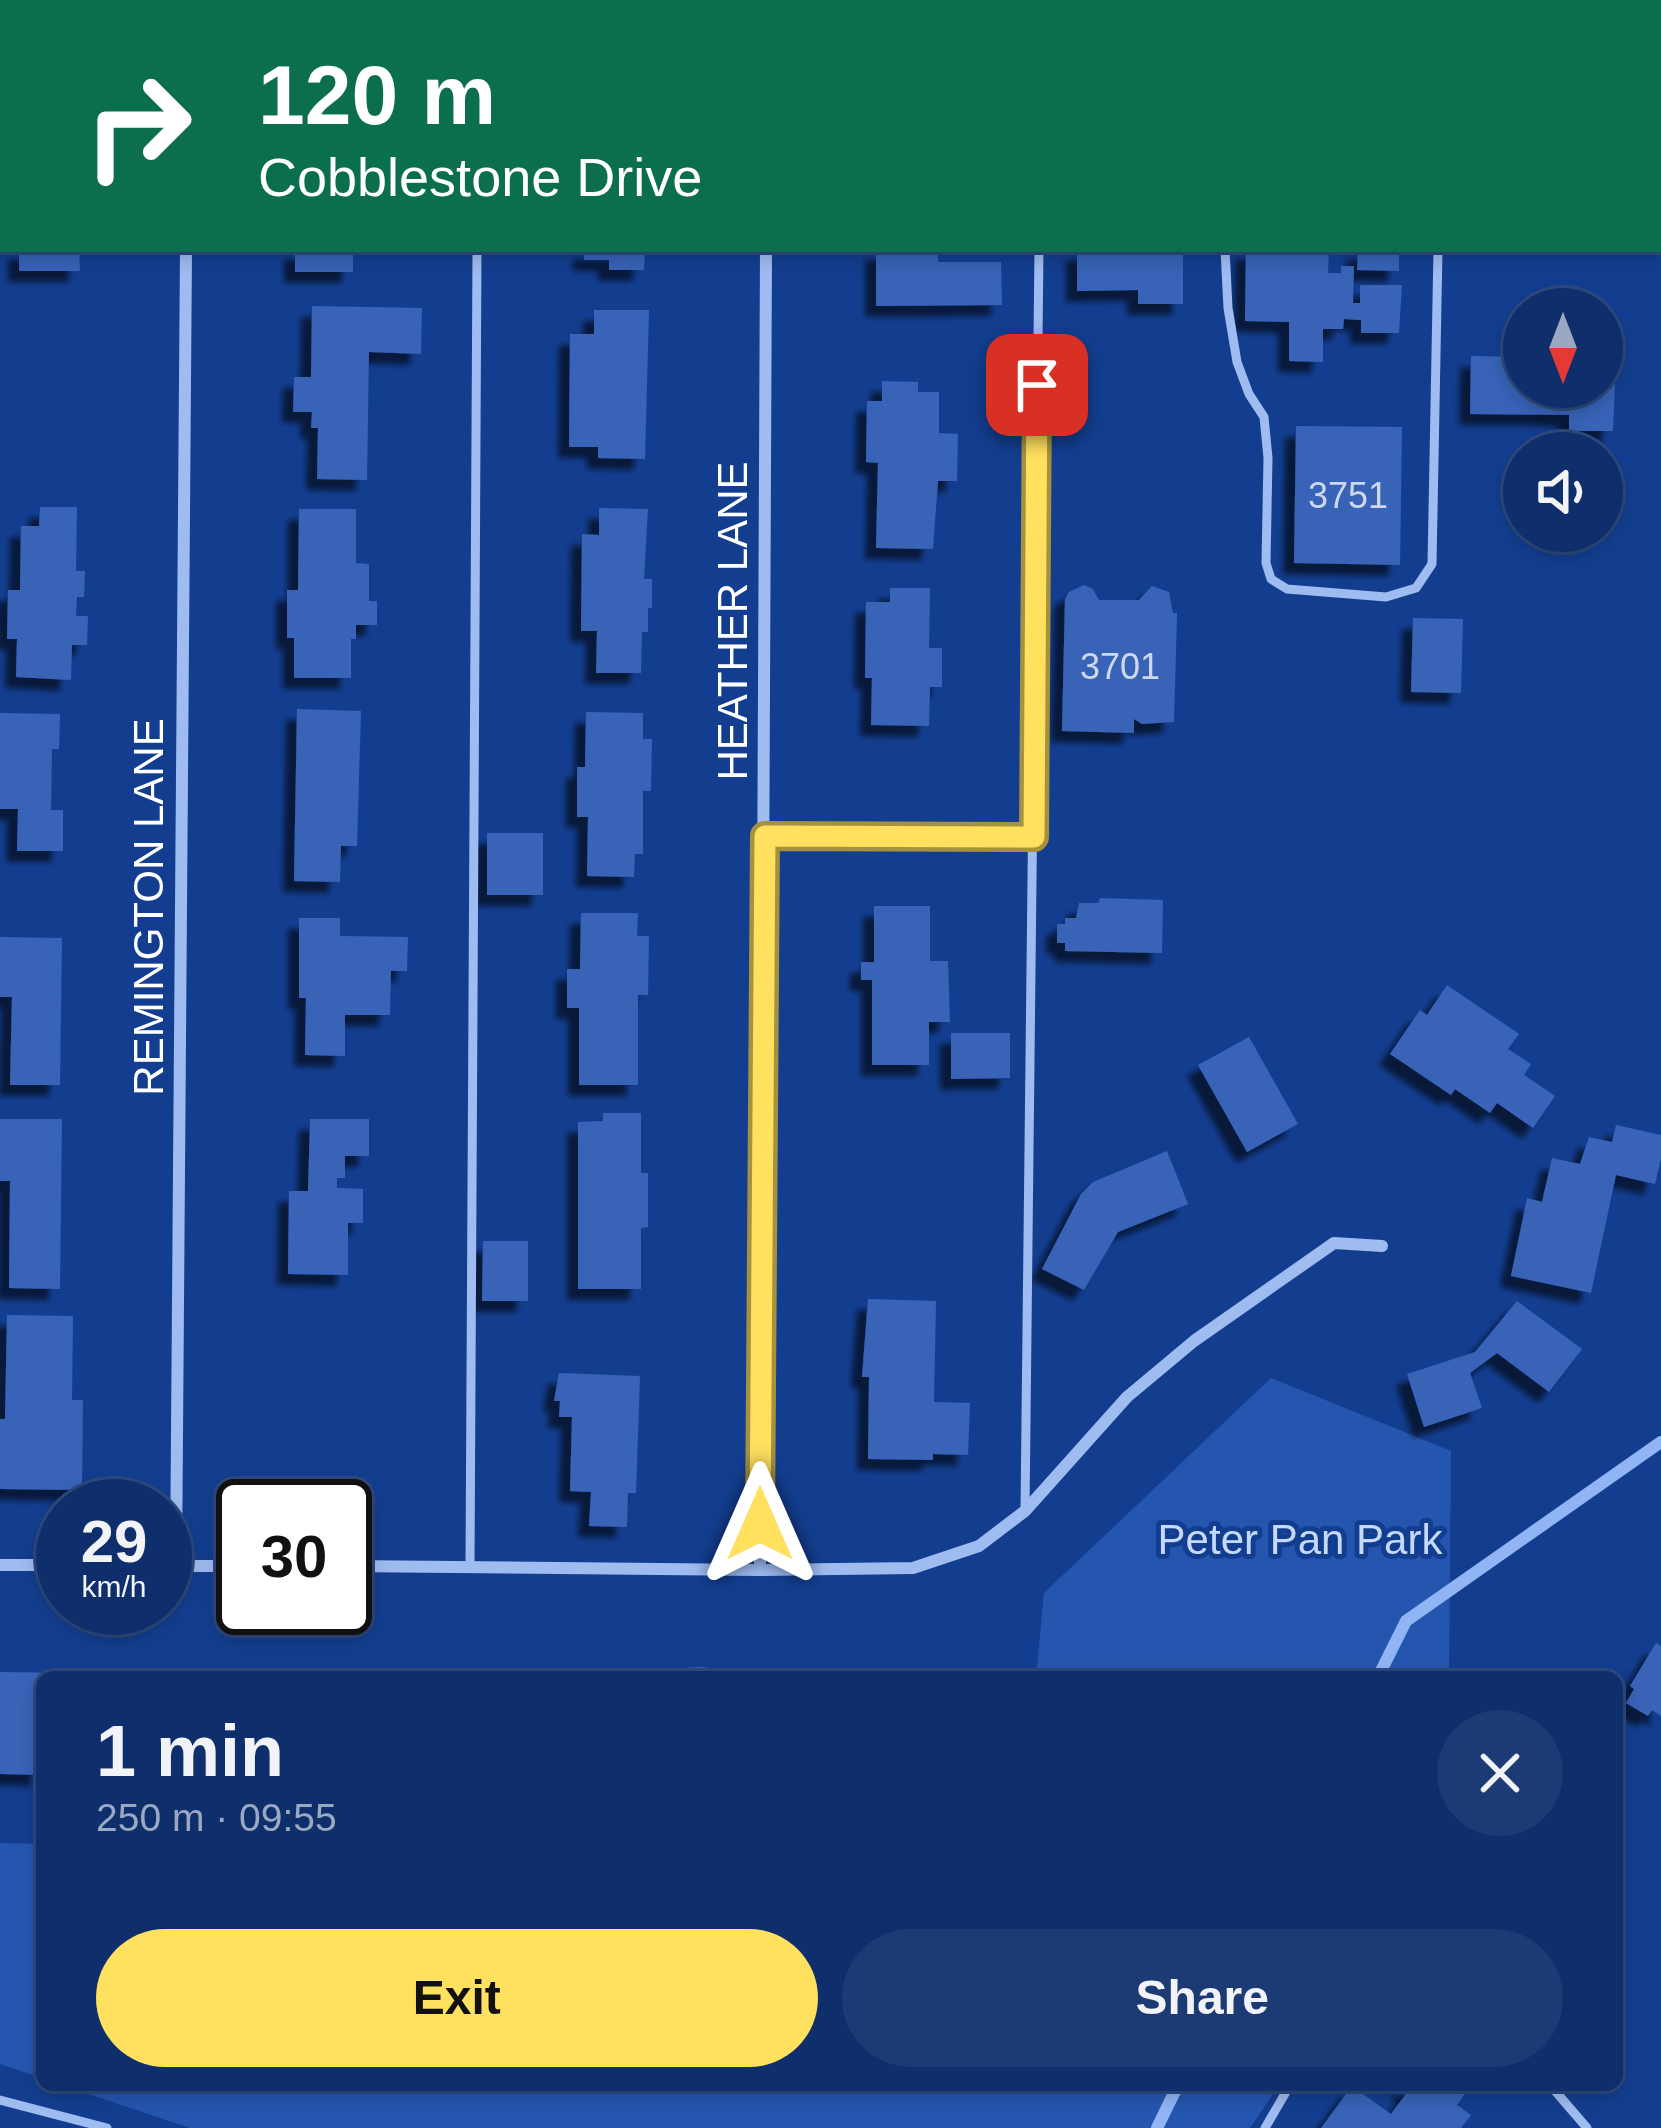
<!DOCTYPE html>
<meta charset="utf-8">
<style>
:root{--surface:#0e2e6c;--page:#1c3a74;--text:#f1f3f6;--muted:#9ba8c2;--line:#2e4a7f;--accent:#ffe05f}
body{margin:0;font-family:Helvetica,sans-serif;background:var(--page);color:var(--text);height:100vh;display:flex;flex-direction:column;font-size:45px;white-space:nowrap}
*{box-sizing:border-box;margin:0}
p{font-size:39px;color:var(--muted)}
.icon{flex:none;width:66px;height:66px;fill:none;stroke:currentColor;stroke-width:2;stroke-linecap:round;stroke-linejoin:round}
.map{position:relative;flex:1;overflow:hidden}
.drawer{position:absolute;left:36px;top:1671px;width:1587px;height:420px;display:flex;flex-direction:column;background:var(--surface);border-radius:18px;box-shadow:0 6px 18px #0003,0 0 0 3px var(--line)}
.drawer>*{flex:none}
.guide{position:absolute;left:0px;top:0px;width:1662px;height:252px;box-shadow:0 6px 18px #0003,0 0 0 3px var(--line);background:#0b6e4f;color:#fff;overflow:hidden}
.needle{width:78px;rotate:180deg}
.tools{position:absolute;left:1503px;top:288px;display:grid;gap:24px}
.tools a{display:grid;place-items:center;width:120px;height:120px;border-radius:50%;background:var(--surface);box-shadow:0 6px 18px #0003,0 0 0 3px var(--line);font-size:60px}
.speed{position:absolute;left:36px;top:1479px;display:flex;gap:24px;font-size:60px;font-weight:700;text-align:center}
.speed>*{display:grid;place-content:center;width:156px;height:156px;border-radius:50%;background:var(--surface);box-shadow:0 6px 18px #0003,0 0 0 3px var(--line);line-height:1}
.speed small{font-size:30px;font-weight:400}
.speed .limit{border:6px solid #111;border-radius:18px;background:#fff;color:#111}
.pin{position:absolute;display:grid;place-items:center;width:102px;height:102px;color:#fff;margin:-51px;border-radius:24px;box-shadow:0 6px 18px #0006}
.me{position:absolute;width:132px;margin:-66px;rotate:0deg;stroke-linejoin:round;filter:drop-shadow(0 0 9px #0008)}
.turn{display:flex;align-items:center;gap:42px;height:252px;padding:0 60px;font-size:54px}
.turn .icon{width:156px;height:156px;stroke-width:2.5}
.turn b{display:block;font-size:84px;line-height:102px}
.round{display:grid;place-items:center;flex:none;width:126px;height:126px;border-radius:63px;background:var(--page)}
.head{display:flex;align-items:center;justify-content:space-between;height:204px;padding:0 60px}
h1{font-size:72px;font-weight:800;line-height:90px}
.cta{display:flex;gap:24px;margin-top:auto;padding:24px 60px}
.cta a{flex:1;height:138px;border-radius:72px;background:var(--accent);color:#111;font-size:48px;font-weight:800;line-height:138px;text-align:center}
.cta a+a{background:var(--page);color:var(--text)}
.map>svg:first-child{display:block}
.green{fill:#2556af}
.lines{fill:none;stroke-linecap:round;stroke-linejoin:round}
.stream{stroke:#91b5f4;stroke-width:12}
.building{fill:#3764b7;filter:url(#shadow)}
.lane{stroke:#9fbcf1;stroke-width:9}
.street{stroke:#9fbcf1;stroke-width:12}
.secondary{stroke:#ceddfc;stroke-width:24}
.route-casing{stroke:#a6923e;stroke-width:30}
.route{stroke:#ffe05f;stroke-width:21}
.labels{text-anchor:middle;stroke-width:10;stroke-linejoin:round;paint-order:stroke}
.number-label{font-size:36px;fill:#cdd8ed}
.street-label{font-size:42px;fill:#fff;stroke:#133e90}
.park-label{font-size:42px;fill:#c6d9fc;stroke:#133e90}
</style>
<div class="map">
<svg width="1661" height="2128" viewBox="0 0 1661 2128">
<defs>
<filter id="shadow"><feDropShadow dx="-11" dy="11" stdDeviation="3" flood-color="#0009"/></filter>
</defs>
<rect width="100%" height="100%" fill="#133e90"/>
<g class="green">
<path d="M 1271,1378 L 1451,1451 L 1449,1677 L 1036,1677 L 1044,1593 Z"/>
<path d="M 0,1843 L 42,1844 L 42,2078 L 0,2064 Z"/>
<path d="M 62,2085 L 1279,2085 L 1250,2128 L 190,2128 Z"/>
</g>
<g class="lines">
<g class="stream">
<path d="M 1378,1677 L 1406,1621 L 1661,1442"/>
<path d="M 1157,2128 L 1178,2085"/>
</g>
</g>
<g class="building">
<path d="M 19,249 L 79,249 L 80,271 L 19,271 Z"/>
<rect x="295" y="249" width="58" height="23"/>
<path d="M 584,249 L 645,249 L 644,270 L 609,270 L 609,260 L 584,260 Z"/>
<path d="M 876,249 L 937,249 L 938,262 L 1001,262 L 1002,305 L 876,306 Z"/>
<path d="M 1077,249 L 1183,249 L 1183,304 L 1138,304 L 1138,290 L 1077,291 Z"/>
<path d="M 1246,249 L 1329,250 L 1328,273 L 1341,273 L 1341,266 L 1354,266 L 1353,303 L 1360,303 L 1360,285 L 1402,285 L 1399,333 L 1361,333 L 1361,320 L 1344,319 L 1343,329 L 1323,329 L 1323,362 L 1289,361 L 1289,322 L 1245,321 Z"/>
<path d="M 1358,249 L 1399,249 L 1399,271 L 1357,270 Z"/>
<path d="M 312,306 L 422,308 L 421,354 L 369,352 L 367,480 L 317,479 L 318,428 L 311,428 L 312,412 L 293,412 L 294,377 L 311,377 Z"/>
<path d="M 594,310 L 649,310 L 645,459 L 598,458 L 598,447 L 569,447 L 570,334 L 594,334 Z"/>
<path d="M 1471,356 L 1524,357 L 1524,387 L 1602,387 L 1602,384 L 1615,384 L 1613,431 L 1569,431 L 1569,415 L 1470,414 Z"/>
<path d="M 882,381 L 918,382 L 918,392 L 939,392 L 939,433 L 958,434 L 957,481 L 938,481 L 933,549 L 876,548 L 878,463 L 866,462 L 867,401 L 882,401 Z"/>
<path d="M 1296,426 L 1402,427 L 1400,565 L 1294,563 Z"/>
<path d="M 40,507 L 77,507 L 76,571 L 85,571 L 84,597 L 77,597 L 76,616 L 88,616 L 87,645 L 72,645 L 71,680 L 16,677 L 17,639 L 7,639 L 8,590 L 20,590 L 21,526 L 39,526 Z"/>
<path d="M 599,508 L 648,509 L 644,579 L 652,579 L 652,608 L 648,608 L 648,632 L 642,632 L 641,673 L 596,673 L 597,631 L 581,631 L 582,534 L 599,535 Z"/>
<path d="M 299,509 L 356,509 L 356,563 L 369,564 L 369,601 L 377,601 L 377,625 L 356,625 L 356,639 L 351,639 L 351,678 L 294,678 L 294,638 L 287,638 L 287,590 L 298,590 Z"/>
<path d="M 1084,585 L 1093,589 L 1099,600 L 1139,600 L 1152,586 L 1169,592 L 1173,613 L 1177,613 L 1174,722 L 1142,724 L 1134,719 L 1134,733 L 1062,731 L 1065,599 L 1069,592 Z"/>
<path d="M 890,588 L 930,588 L 929,648 L 942,648 L 942,687 L 930,687 L 929,726 L 871,725 L 872,678 L 865,678 L 866,602 L 890,602 Z"/>
<path d="M 1413,618 L 1463,619 L 1461,693 L 1411,692 Z"/>
<path d="M 297,709 L 361,711 L 357,846 L 341,846 L 340,882 L 294,881 Z"/>
<path d="M 586,712 L 643,713 L 643,739 L 652,739 L 651,791 L 643,791 L 643,854 L 635,854 L 634,877 L 587,876 L 588,817 L 577,817 L 577,767 L 585,767 Z"/>
<path d="M 0,713 L 60,714 L 59,749 L 52,749 L 51,810 L 63,810 L 63,851 L 17,851 L 18,809 L 0,809 Z"/>
<rect x="487" y="833" width="56" height="62"/>
<path d="M 1100,898 L 1163,900 L 1162,953 L 1065,951 L 1065,943 L 1057,943 L 1057,924 L 1065,924 L 1065,918 L 1076,918 L 1079,903 L 1098,903 Z"/>
<path d="M 874,906 L 930,906 L 930,961 L 948,961 L 950,1022 L 929,1022 L 929,1065 L 872,1065 L 872,980 L 861,980 L 861,962 L 874,962 Z"/>
<path d="M 581,913 L 638,913 L 637,936 L 649,936 L 648,995 L 638,995 L 638,1085 L 579,1085 L 579,1008 L 567,1008 L 567,969 L 580,969 Z"/>
<path d="M 299,918 L 340,918 L 340,936 L 408,937 L 407,971 L 391,971 L 390,1015 L 345,1015 L 345,1056 L 305,1055 L 306,998 L 299,998 Z"/>
<path d="M 0,937 L 62,938 L 60,1085 L 10,1085 L 12,997 L 0,997 Z"/>
<path d="M 1447,985 L 1519,1034 L 1508,1049 L 1531,1064 L 1524,1075 L 1555,1096 L 1533,1128 L 1497,1103 L 1490,1113 L 1455,1089 L 1451,1095 L 1390,1054 L 1420,1010 L 1427,1015 Z"/>
<path d="M 951,1033 L 1010,1033 L 1010,1078 L 951,1079 Z"/>
<path d="M 1249,1037 L 1298,1124 L 1247,1152 L 1198,1065 Z"/>
<path d="M 603,1113 L 641,1113 L 641,1173 L 648,1173 L 648,1227 L 641,1228 L 641,1289 L 578,1289 L 578,1122 L 603,1121 Z"/>
<path d="M 0,1119 L 62,1119 L 60,1289 L 9,1288 L 10,1181 L 0,1181 Z"/>
<path d="M 310,1119 L 369,1119 L 369,1156 L 345,1156 L 345,1178 L 337,1178 L 337,1188 L 363,1189 L 363,1223 L 348,1223 L 348,1275 L 288,1274 L 289,1191 L 308,1191 Z"/>
<path d="M 1616,1125 L 1661,1135 L 1661,1159 L 1655,1184 L 1616,1175 L 1591,1293 L 1511,1276 L 1527,1198 L 1542,1202 L 1552,1158 L 1580,1164 L 1589,1137 L 1612,1142 Z"/>
<path d="M 1167,1151 L 1188,1204 L 1118,1232 L 1084,1290 L 1042,1269 L 1081,1194 L 1093,1182 Z"/>
<path d="M 483,1241 L 528,1241 L 528,1301 L 482,1301 Z"/>
<path d="M 868,1299 L 936,1301 L 934,1402 L 970,1403 L 968,1455 L 933,1454 L 933,1460 L 868,1459 L 869,1377 L 862,1377 Z"/>
<path d="M 1517,1301 L 1582,1349 L 1549,1392 L 1497,1353 L 1470,1373 L 1482,1408 L 1424,1427 L 1407,1374 L 1475,1352 Z"/>
<path d="M 7,1315 L 73,1316 L 72,1400 L 83,1400 L 82,1490 L 0,1489 L 0,1419 L 5,1419 Z"/>
<path d="M 559,1373 L 640,1376 L 636,1493 L 628,1493 L 627,1527 L 589,1526 L 591,1492 L 570,1491 L 572,1417 L 559,1417 L 560,1401 L 554,1401 Z"/>
<path d="M 1656,1643 L 1661,1646 L 1661,1716 L 1652,1710 L 1648,1716 L 1626,1703 L 1634,1689 L 1630,1686 Z"/>
<path d="M 701,1667 L 761,1674 L 761,1677 L 638,1677 L 638,1671 Z"/>
<rect x="928" y="1671" width="45" height="6"/>
<path d="M 0,1672 L 71,1673 L 71,1677 L 42,1677 L 42,1775 L 0,1774 Z"/>
<path d="M 210,1672 L 317,1673 L 317,1677 L 210,1677 Z"/>
<path d="M 1400,2085 L 1456,2085 L 1466,2092 L 1457,2105 L 1471,2115 L 1461,2128 L 1321,2128 L 1352,2086 L 1391,2114 L 1408,2091 Z"/>
</g>
<g class="lines">
<g class="lane">
<path d="M 478,3 L 478,0"/>
<path d="M 955,3 L 955,0"/>
<path d="M 1225,249 L 1228,308 L 1237,362 L 1249,394 L 1264,417 L 1268,458 L 1266,563 L 1271,579 L 1287,589 L 1386,597 L 1416,588 L 1432,564 L 1438,249"/>
<path d="M 1025,1510 L 1039,249"/>
<path d="M 470,1566 L 477,249"/>
<path d="M 1550,2085 L 1587,2128"/>
<path d="M 0,2100 L 107,2128"/>
<path d="M 1265,2128 L 1290,2085"/>
</g>
<g class="street">
<path d="M 187,0 L 187,3"/>
<path d="M 1306,3 L 1306,0"/>
<path d="M 765,836 L 1034,837"/>
<path d="M 0,1565 L 63,1565"/>
<path d="M 165,1566 L 243,1566"/>
<path d="M 176,1566 L 186,249"/>
<path d="M 345,1566 L 760,1570 L 913,1568 L 979,1546 L 1025,1511 L 1127,1397 L 1194,1341 L 1334,1243 L 1382,1246"/>
<path d="M 760,1570 L 766,249"/>
</g>
<g class="secondary">
<path d="M 513,0 L 556,3"/>
<path d="M 1659,28 L 1661,28"/>
</g>
</g>
<g class="lines">
<defs>
<path id="route" d="M 760,1524 L 765,836 L 1034,837 L 1037,385"/>
</defs>
<use href="#route" class="route-casing"/>
<use href="#route" class="route"/>
</g>
<g class="labels">
<g class="number-label">
<text x="1348" y="508">3751</text>
<text x="1120" y="679">3701</text>
</g>
<g class="street-label">
<text transform="translate(732 621) rotate(-90)" y="15">HEATHER LANE</text>
<text transform="translate(148 907) rotate(-90)" y="15">REMINGTON LANE</text>
</g>
<g class="park-label">
<text x="1300" y="1554">Peter Pan Park</text>
</g>
</g>
</svg>
<div class="tools">
<a><svg class="needle" viewBox="-14 -14 28 28"><path d="M0-13l5 13h-10z" fill="#e53935"/><path d="M0 13l5-13h-10z" fill="#9ba8c2"/></svg></a>
<a><svg class="icon" aria-label="sound" viewBox="0 0 24 24"><path d="M4 9h4l5-4v14l-5-4H4zM17 9q2 3 0 6"/></svg></a>
</div>
<div class="speed"><div>29<small>km/h</small></div><div class="limit">30</div></div>
<div class="pin" style="left:1037px;top:385px;background:#d93025"><svg class="icon" aria-label="arrive" viewBox="0 0 24 24"><path d="M6 21V4h12l-3 4 3 4H6"/></svg></div>
<svg class="me" style="left:760px;top:1524px" viewBox="-20 -20 40 40"><path d="M0-17L14 15 0 8-14 15z" fill="#ffe05f" stroke="#fff" stroke-width="4"/></svg>
<div class="guide">
<div class="turn"><svg class="icon" aria-label="right" viewBox="0 0 24 24"><path d="M7 20v-9h11M14 6l5 5-5 5"/></svg><div><b>120 m</b>Cobblestone Drive</div></div>
</div>
<section class="drawer">
<div class="head"><div><h1>1 min</h1><p>250 m · 09:55</p></div><a class="round"><svg class="icon" aria-label="close" viewBox="0 0 24 24"><path d="M6 6l12 12M18 6L6 18"/></svg></a></div>
<div class="cta"><a>Exit</a><a>Share</a></div>
</section>
</div>
